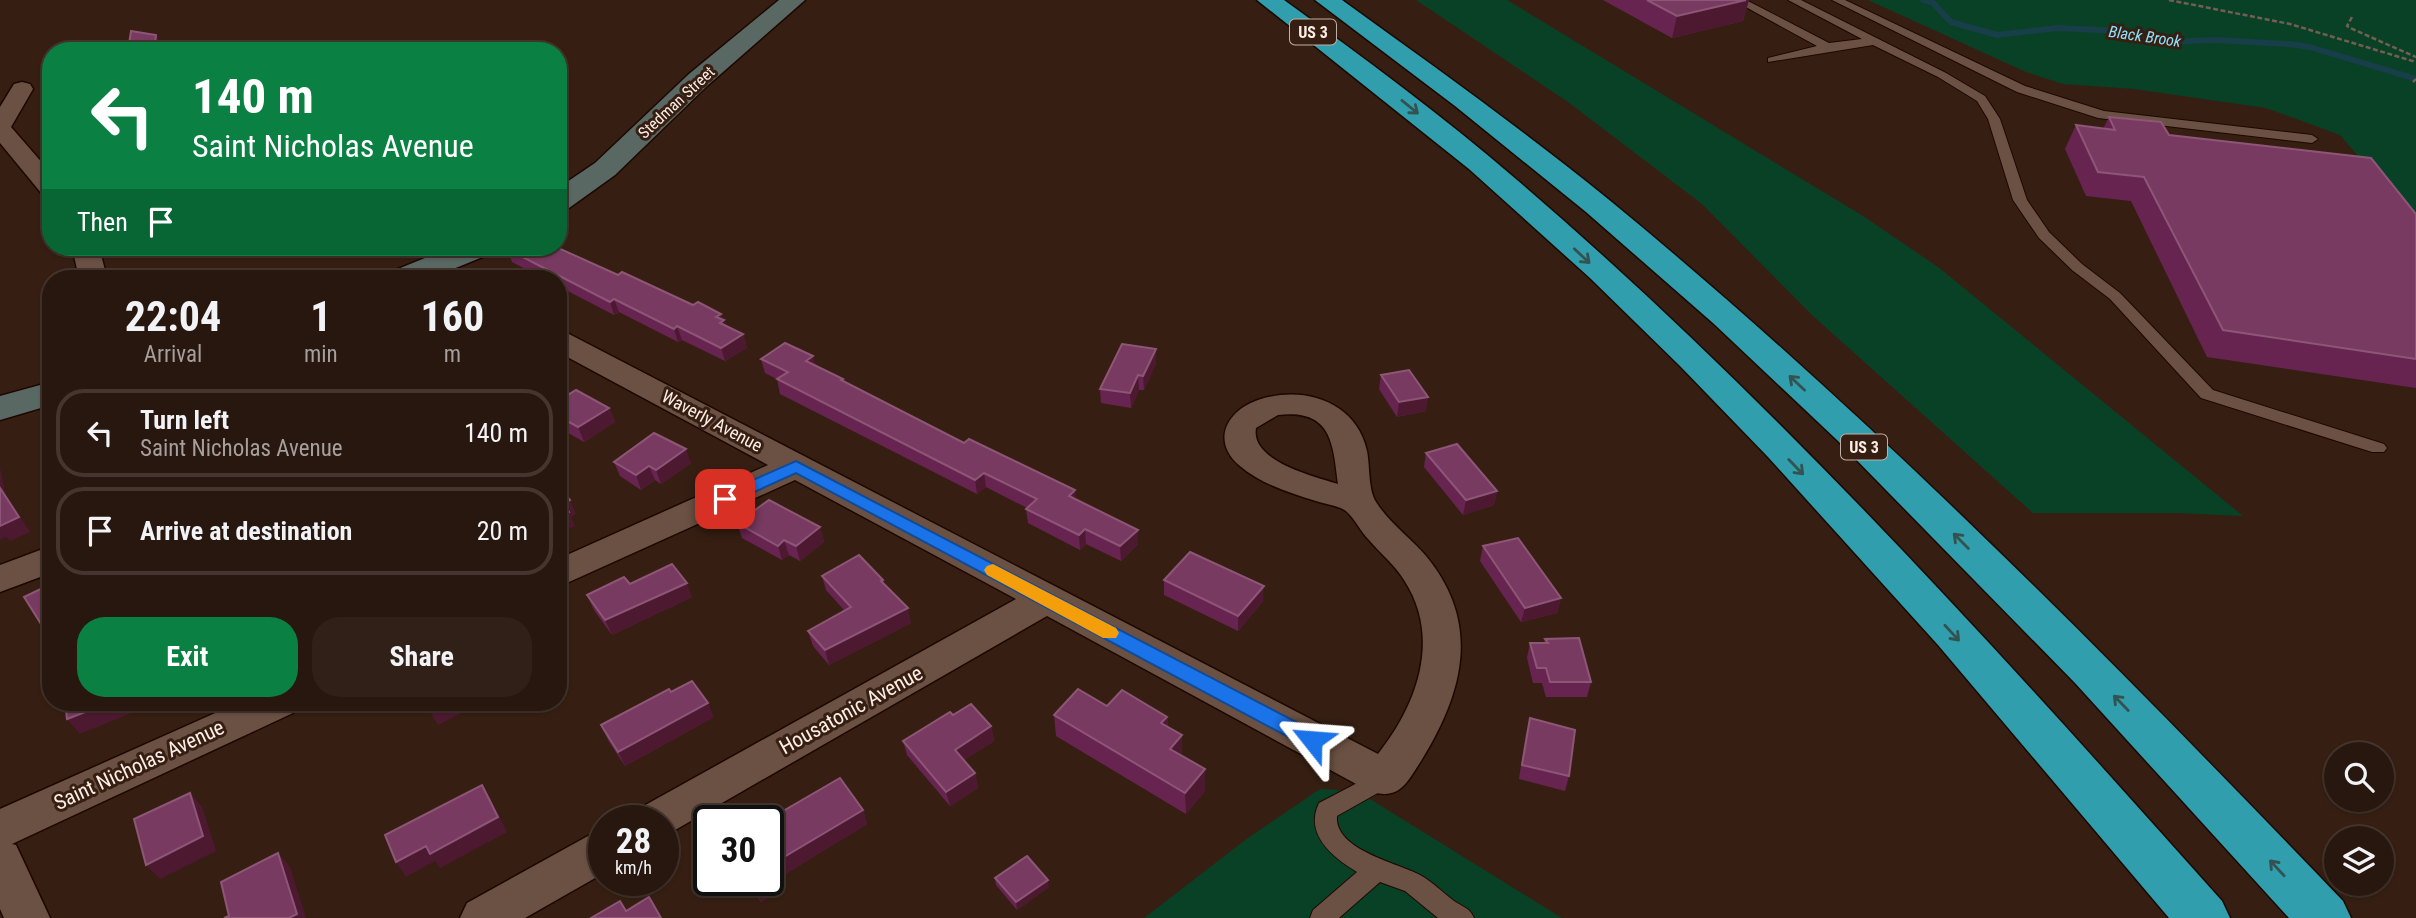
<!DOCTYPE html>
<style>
:root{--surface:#28170e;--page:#302017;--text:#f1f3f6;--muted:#a59f9e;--line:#44362e;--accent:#0b8043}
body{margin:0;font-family:"Roboto Condensed",sans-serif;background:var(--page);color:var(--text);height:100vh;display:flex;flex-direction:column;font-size:26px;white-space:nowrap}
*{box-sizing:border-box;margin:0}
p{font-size:23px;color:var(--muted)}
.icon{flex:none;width:38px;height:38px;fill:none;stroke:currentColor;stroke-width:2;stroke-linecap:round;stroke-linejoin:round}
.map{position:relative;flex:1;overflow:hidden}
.sheet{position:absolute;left:42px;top:270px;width:525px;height:441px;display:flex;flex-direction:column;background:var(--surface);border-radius:28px;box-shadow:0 2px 5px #0004,0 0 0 2px var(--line)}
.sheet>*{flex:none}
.guide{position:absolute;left:42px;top:42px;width:525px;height:214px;border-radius:28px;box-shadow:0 2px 5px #0004,0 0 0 2px var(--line);background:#0b8043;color:#fff;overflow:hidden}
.tools{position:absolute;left:2324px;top:742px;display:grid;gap:14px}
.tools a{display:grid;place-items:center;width:70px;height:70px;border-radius:50%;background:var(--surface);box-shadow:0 2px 5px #0004,0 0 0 2px var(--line);font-size:35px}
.speed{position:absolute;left:588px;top:805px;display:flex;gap:14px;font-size:35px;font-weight:700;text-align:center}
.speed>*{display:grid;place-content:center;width:91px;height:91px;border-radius:50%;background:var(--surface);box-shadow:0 2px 5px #0004,0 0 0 2px var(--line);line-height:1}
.speed small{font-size:18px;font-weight:400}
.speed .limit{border:4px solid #111;border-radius:10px;background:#fff;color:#111}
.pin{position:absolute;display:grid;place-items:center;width:60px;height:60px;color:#fff;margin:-30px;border-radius:14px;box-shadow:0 4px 10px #0006}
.me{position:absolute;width:77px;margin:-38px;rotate:298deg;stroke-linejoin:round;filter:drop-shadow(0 0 5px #0008)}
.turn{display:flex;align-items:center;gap:24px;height:147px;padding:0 35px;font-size:32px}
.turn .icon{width:91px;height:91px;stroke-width:2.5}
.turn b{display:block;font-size:49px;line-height:60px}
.then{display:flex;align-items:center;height:66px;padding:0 35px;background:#0003;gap:14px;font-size:26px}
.eta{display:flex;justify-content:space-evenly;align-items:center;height:119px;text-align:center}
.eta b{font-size:42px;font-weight:700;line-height:49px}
.button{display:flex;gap:14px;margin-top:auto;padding:14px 35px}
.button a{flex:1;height:80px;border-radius:28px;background:var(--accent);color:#fff;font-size:28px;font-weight:700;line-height:80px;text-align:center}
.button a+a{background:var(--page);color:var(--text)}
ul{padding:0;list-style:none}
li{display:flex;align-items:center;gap:21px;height:88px;margin:0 14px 10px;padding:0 21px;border:4px solid var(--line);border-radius:28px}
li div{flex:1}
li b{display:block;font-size:26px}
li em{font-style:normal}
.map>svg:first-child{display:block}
.green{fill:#094126}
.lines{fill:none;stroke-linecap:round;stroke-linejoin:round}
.stream{stroke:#173e49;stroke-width:6}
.service-casing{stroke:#1c0801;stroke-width:2}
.minor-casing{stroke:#1c0801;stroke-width:3}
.secondary-casing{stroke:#1c0801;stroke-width:3}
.motorway-casing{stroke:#1c0801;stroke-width:3}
.path{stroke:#735e53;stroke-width:2.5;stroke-dasharray:5 2.5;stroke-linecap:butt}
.service{fill:#6b5143;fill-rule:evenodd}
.minor{fill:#6b5143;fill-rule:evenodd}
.secondary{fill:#596863;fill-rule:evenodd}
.motorway{fill:#309ead;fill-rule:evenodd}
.wall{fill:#682451}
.shaded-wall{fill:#4d1931}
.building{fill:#783a61;stroke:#8d5676;stroke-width:2}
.oneway{stroke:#345250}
.route{fill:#1a73e8;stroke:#114b97;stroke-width:2}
.slow{fill:#f59e0b}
.labels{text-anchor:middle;stroke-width:6;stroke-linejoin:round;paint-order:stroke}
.shield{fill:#361f12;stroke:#c1afa6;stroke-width:2}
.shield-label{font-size:16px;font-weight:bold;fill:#fdede5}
.far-water-label{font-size:16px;font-style:italic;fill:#8ce0fa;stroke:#361f12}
.far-street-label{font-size:16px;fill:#fdede5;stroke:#361f12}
.street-label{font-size:18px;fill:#fdede5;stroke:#361f12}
.near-street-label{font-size:21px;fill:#fdede5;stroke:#361f12}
</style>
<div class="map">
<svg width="2416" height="918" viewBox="0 0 2416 918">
<rect width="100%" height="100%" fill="#361f12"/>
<g class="green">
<path d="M 1416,0 L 1507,0 L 1863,216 L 1938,267 L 2243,516 L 2177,513 L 2033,513 L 1813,316 L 1702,204 L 1568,102 Z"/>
<path d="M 1868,0 L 2416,0 L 2416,223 L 2340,135 L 2266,108 L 2134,89 L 2063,84 L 2026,72 Z"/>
<path d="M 1320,789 L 1357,791 L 1562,918 L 1144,918 L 1248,838 Z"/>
</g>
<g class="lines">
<path class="stream" d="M 1923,0 L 1932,2 L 1951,22 L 1997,35 L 2057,28 L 2122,31 L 2168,42 L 2213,40 L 2289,44 L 2310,47 L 2416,79"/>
<defs>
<g id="service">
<path d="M 1733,0 L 1746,0 L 1829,43 L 1862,39 L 1788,0 L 1801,0 L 1946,73 L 1985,96 L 2000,119 L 2027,200 L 2049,232 L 2082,264 L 2120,293 L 2213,390 L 2384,444 L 2387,448 L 2384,452 L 2372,452 L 2201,398 L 2110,299 L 2072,270 L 2039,238 L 2013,200 L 1988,119 L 1977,101 L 1938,77 L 1873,45 L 1768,62 L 1768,58 L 1817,46 Z"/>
<path d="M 1832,0 L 1845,0 L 2025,86 L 2104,111 L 2312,135 L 2318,139 L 2312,143 L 2098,118 L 2017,92 Z"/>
<path d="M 1384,769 L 1392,771 L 1395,778 L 1392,785 L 1337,816 C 1334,850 1398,863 1420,875 C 1433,882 1443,893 1454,901 C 1463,907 1470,908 1474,918 L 1438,918 L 1405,891 L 1380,882 L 1339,918 L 1310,918 L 1313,910 L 1357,872 C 1332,857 1304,834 1319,803 Z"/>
</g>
<g id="minor">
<path d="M 22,82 L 30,84 L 33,89 L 11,127 L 51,173 L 51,197 L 42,194 L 0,143 L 0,107 L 14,84 Z"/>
<path d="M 72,247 L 99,247 L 107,278 L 79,278 Z"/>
<path d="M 426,261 L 453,272 L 457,278 C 442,279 422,283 412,269 L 416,263 Z"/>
<path d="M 558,331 L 569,334 L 1378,754 C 1417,705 1442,638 1404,580 C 1395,565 1380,553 1369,540 C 1361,532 1355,519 1346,511 C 1340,506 1325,504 1316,501 C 1290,493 1261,484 1240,466 C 1211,442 1226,411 1258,400 C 1303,385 1356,401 1367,451 C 1370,466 1368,489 1376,502 C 1389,523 1411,538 1426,556 C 1482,624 1463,693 1421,761 C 1406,784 1399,801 1369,791 L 1047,616 L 663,837 L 663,821 L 633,821 L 640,808 L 1016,599 L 795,480 L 558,587 L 558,559 L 768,465 L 558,352 ZM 1278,415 C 1331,409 1333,442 1338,484 C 1313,476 1250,461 1256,428 Z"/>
<path d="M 51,546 L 51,573 L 0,592 L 0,565 Z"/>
<path d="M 240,702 L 299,702 L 293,713 L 12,844 L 16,845 L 50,918 L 4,918 L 0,909 L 0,809 Z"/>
<path d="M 604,831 L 604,873 L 525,918 L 460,918 L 467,903 L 588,836 Z"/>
</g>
<g id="secondary">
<path d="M 779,0 L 805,0 L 707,86 L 615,175 L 569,208 L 558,211 L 558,188 L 595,163 L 689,74 Z"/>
<path d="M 452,247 L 495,247 L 490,254 L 431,278 L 388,278 L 393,271 Z"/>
<path d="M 51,382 L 51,405 L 0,420 L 0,396 Z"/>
</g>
<g id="motorway">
<path d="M 1257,0 L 1284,0 C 1364,58 1443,116 1517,180 C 1773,399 1998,650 2222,901 L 2230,918 L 2169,918 L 1938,645 L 1768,457 L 1680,366 L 1590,278 L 1469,169 Z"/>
<path d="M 1315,0 L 1342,0 C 1432,65 1522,129 1608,199 C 1870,414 2108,656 2343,901 L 2351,918 L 2289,918 L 2075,683 L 1837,440 L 1713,323 L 1586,212 L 1455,106 Z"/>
</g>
</defs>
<use href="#service" class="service-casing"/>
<use href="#minor" class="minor-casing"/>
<use href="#secondary" class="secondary-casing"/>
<use href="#motorway" class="motorway-casing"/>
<g class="path">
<path d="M 2169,0 L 2290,24 L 2416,62"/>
<path d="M 2352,17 L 2347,26 L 2350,28 L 2416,57"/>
<path d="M 2413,82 L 2416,79"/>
</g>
<use href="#service" class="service"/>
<use href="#minor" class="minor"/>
<use href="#secondary" class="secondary"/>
<use href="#motorway" class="motorway"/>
</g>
<g class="wall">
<path d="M 1603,0 L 1749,0 L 1743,21 L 1672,38 Z"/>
<path d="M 2109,117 L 2416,214 L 2416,388 L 2207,357 L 2131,201 L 2086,196 L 2065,149 L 2076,125 L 2103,129 Z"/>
<path d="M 507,249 L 618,275 L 693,305 L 721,314 L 725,326 L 743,334 L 747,348 L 725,361 L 682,340 L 678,342 L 619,312 L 614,315 L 558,286 L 558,278 L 543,278 L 512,262 Z"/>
<path d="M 761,359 L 815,365 L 844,382 L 1076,500 L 1138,544 L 1121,561 L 1086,544 L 1080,550 L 1028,523 L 1026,509 L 1027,508 L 986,487 L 977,494 L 780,394 L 777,379 L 765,373 Z"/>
<path d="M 1156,363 L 1144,390 L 1139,390 L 1131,408 L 1101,403 L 1100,389 Z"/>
<path d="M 1381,375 L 1426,411 L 1397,417 L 1379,389 Z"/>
<path d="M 558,401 L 609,408 L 615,422 L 584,442 L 558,427 Z"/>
<path d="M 1426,453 L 1497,491 L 1494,505 L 1463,515 L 1424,467 Z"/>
<path d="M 614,462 L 691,463 L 661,484 L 655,480 L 641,490 L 620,476 Z"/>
<path d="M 737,523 L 820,527 L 824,542 L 800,561 L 789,555 L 782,560 L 742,538 Z"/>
<path d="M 1483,546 L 1561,598 L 1557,613 L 1521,622 L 1480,561 Z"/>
<path d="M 822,576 L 883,580 L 884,584 L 911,623 L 829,665 L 813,646 L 808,631 L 844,610 L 826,590 Z"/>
<path d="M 1164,580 L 1263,601 L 1238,631 L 1164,595 Z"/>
<path d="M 630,584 L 692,597 L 612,635 L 594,610 L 587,595 Z"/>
<path d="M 1545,639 L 1591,682 L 1587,697 L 1546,697 L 1542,683 L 1533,683 L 1527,658 L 1530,643 L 1544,643 Z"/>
<path d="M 1107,706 L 1167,717 L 1168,727 L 1182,756 L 1205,769 L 1205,791 L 1186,814 L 1056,736 L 1054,715 Z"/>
<path d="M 953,715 L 991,726 L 994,741 L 964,760 L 975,773 L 978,788 L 950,806 L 907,755 L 903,741 Z"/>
<path d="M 714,717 L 625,766 L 608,740 L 601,725 Z"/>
<path d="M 1530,718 L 1569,776 L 1565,791 L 1519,779 L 1526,733 Z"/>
<path d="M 863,810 L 867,824 L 782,876 L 786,886 L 761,902 L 747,880 L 768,880 L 768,821 Z"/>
<path d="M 995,878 L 1049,887 L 1017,910 L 996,885 Z"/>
</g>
<g class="shaded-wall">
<path d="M 1746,0 L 1749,0 L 1743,21 L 1672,38 L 1677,16 Z"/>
<path d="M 156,35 L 162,47 L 161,51 L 154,51 Z"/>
<path d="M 614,299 L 619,312 L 614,315 L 610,302 Z"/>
<path d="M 721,314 L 723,321 L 724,320 L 728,334 L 716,317 Z"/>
<path d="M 677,326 L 682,340 L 678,342 L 674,329 Z"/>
<path d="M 743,334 L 747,348 L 725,361 L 721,348 Z"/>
<path d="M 1156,349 L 1156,363 L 1144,390 L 1143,376 Z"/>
<path d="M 813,356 L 817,370 L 806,361 Z"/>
<path d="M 1138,375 L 1139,390 L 1131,408 L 1130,393 Z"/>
<path d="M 1428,397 L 1426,411 L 1397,417 L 1399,402 Z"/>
<path d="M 609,408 L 615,422 L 584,442 L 578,427 Z"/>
<path d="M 686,449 L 691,463 L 661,484 L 656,470 Z"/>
<path d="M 649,466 L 655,480 L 641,490 L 636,475 Z"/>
<path d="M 0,468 L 5,493 L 30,532 L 10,541 L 6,537 L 0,540 Z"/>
<path d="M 984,473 L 986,487 L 977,494 L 975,480 Z"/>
<path d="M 1075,490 L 1077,505 L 1069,496 Z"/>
<path d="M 1497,491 L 1494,505 L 1463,515 L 1466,500 Z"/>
<path d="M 570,500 L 576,514 L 571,517 L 575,526 L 558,533 L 558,516 L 563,503 Z"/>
<path d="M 820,527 L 824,542 L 800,561 L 796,546 Z"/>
<path d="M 1085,529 L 1086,544 L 1080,550 L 1079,535 Z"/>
<path d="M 1138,530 L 1138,544 L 1121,561 L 1120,546 Z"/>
<path d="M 784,540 L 789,555 L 782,560 L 778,546 Z"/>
<path d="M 687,583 L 692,597 L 612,635 L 605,620 Z"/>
<path d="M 1264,586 L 1263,601 L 1238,631 L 1238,616 Z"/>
<path d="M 1561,598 L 1557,613 L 1521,622 L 1525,608 Z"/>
<path d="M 908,608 L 911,623 L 829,665 L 825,650 Z"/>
<path d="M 111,702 L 158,702 L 80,734 L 67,719 Z"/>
<path d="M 445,702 L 483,702 L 438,725 L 429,710 Z"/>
<path d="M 708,703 L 714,717 L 625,766 L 618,752 Z"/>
<path d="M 1167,717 L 1168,738 L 1161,723 Z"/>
<path d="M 991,726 L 994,741 L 958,764 L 955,750 Z"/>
<path d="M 1182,735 L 1182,757 L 1170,749 Z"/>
<path d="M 1205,769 L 1205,791 L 1186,814 L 1185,793 Z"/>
<path d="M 975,773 L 978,788 L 950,806 L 946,792 Z"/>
<path d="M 482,785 L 491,800 L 507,832 L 440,868 L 435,861 L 406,877 L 396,862 Z"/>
<path d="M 190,793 L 202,807 L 216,851 L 160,879 L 146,865 Z"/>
<path d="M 863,810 L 867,824 L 782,876 L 786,886 L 761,902 L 755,888 L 768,880 L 774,863 Z"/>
<path d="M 278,853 L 290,867 L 306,918 L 289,918 Z"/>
<path d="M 1048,880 L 1049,887 L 1017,910 L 1016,902 Z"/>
</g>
<g class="building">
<path d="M 1647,0 L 1746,0 L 1677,16 Z"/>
<path d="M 131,31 L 156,35 L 154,51 L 128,51 Z"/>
<path d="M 2109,117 L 2161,122 L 2169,135 L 2371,158 L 2416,214 L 2416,359 L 2223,330 L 2144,177 L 2098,172 L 2076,125 L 2115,130 Z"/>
<path d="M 511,247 L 556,247 L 618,275 L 622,272 L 693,305 L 698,302 L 721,314 L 716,317 L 724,320 L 720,323 L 743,334 L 721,348 L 677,326 L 674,329 L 614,299 L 610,302 L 507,249 Z"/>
<path d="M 785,343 L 813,356 L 806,361 L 843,379 L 841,380 L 964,443 L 969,439 L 1075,490 L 1069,496 L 1138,530 L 1120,546 L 1085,529 L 1079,535 L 1026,509 L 1037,499 L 984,473 L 975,480 L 777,379 L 788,372 L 761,359 Z"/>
<path d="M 1122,344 L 1156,349 L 1143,376 L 1138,375 L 1130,393 L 1100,389 Z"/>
<path d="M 1409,370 L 1428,397 L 1399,402 L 1381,375 Z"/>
<path d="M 576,390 L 609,408 L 578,427 L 558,416 L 558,401 Z"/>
<path d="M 654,433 L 686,449 L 656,470 L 649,466 L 636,475 L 614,462 Z"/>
<path d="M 1457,444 L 1497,491 L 1466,500 L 1426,453 Z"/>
<path d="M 558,484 L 570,500 L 563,503 L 569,512 L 558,516 Z"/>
<path d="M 0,488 L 19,517 L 0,526 Z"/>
<path d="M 769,500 L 820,527 L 796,546 L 784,540 L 778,546 L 737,523 Z"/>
<path d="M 1518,538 L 1561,598 L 1525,608 L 1483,546 Z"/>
<path d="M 1190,552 L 1264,586 L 1238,616 L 1164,580 Z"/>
<path d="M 859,555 L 883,580 L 881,581 L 908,608 L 825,650 L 808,631 L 851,607 L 822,576 Z"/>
<path d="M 672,564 L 687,583 L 605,620 L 587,595 L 624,577 L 630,584 Z"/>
<path d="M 51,584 L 51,633 L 48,635 L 24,597 Z"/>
<path d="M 1579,638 L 1591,682 L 1550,682 L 1546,668 L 1537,668 L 1530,643 L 1548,643 L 1545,639 Z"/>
<path d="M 692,681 L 708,703 L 618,752 L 601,725 L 669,689 L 671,692 Z"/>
<path d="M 1078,689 L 1107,706 L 1122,690 L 1167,717 L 1161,723 L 1182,735 L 1170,749 L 1205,769 L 1185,793 L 1054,715 Z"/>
<path d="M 65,702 L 111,702 L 67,719 Z"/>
<path d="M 424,702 L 445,702 L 429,710 Z"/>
<path d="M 971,704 L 991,726 L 955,750 L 975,773 L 946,792 L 903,741 L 950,712 L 953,715 Z"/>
<path d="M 1530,718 L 1575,730 L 1569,776 L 1522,765 Z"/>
<path d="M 840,778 L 863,810 L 774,863 L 780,872 L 768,879 L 768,839 L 772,837 L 768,833 L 768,821 L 766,821 Z"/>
<path d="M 482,785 L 498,817 L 430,854 L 426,846 L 396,862 L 385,835 Z"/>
<path d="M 190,793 L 203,836 L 146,865 L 134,819 Z"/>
<path d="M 278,853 L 297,914 L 289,918 L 224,918 L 229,916 L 221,882 Z"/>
<path d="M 1027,856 L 1048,880 L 1016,902 L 995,878 Z"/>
<path d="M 751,880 L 767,880 L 755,888 Z"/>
<path d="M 649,897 L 661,918 L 591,918 L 620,901 L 626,911 Z"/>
</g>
<defs><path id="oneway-shaft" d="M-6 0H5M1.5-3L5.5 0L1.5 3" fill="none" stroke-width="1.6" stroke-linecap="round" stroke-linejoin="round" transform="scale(1.75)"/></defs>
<g class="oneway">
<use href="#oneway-shaft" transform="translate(1410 107) rotate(39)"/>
<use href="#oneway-shaft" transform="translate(1582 256) rotate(43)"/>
<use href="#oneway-shaft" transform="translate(1797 383) rotate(-137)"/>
<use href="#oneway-shaft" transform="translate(1796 467) rotate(46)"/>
<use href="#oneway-shaft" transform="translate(1961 541) rotate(-135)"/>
<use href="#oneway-shaft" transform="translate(1952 633) rotate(47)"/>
<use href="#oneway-shaft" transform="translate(2121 703) rotate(-134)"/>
<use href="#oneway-shaft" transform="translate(2277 868) rotate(-133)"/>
</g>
<path class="route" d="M 796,461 L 1319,734 L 1322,740 L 1319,746 L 1312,748 L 1305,746 L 796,473 L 730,503 L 719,503 L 716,499 L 719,495 Z"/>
<path class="slow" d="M 993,564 L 1116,628 L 1119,633 L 1116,638 L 1103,638 L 987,575 L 984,570 L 987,566 Z"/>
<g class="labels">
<g class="shield">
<rect x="1290" y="19.5" width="46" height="25" rx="5"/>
<rect x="1841" y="434.5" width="46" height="25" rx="5"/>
</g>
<g class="shield-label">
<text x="1313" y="38">US 3</text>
<text x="1864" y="453">US 3</text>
</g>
<g class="far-water-label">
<text transform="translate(2145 36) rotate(8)" y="6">Black Brook</text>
</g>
<g class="far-street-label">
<text transform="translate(676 102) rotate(-43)" y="6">Stedman Street</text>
</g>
<g class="street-label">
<text transform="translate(712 421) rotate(28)" y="6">Waverly Avenue</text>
</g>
<g class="near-street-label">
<text transform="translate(851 710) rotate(-29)" y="7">Housatonic Avenue</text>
<text transform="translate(139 765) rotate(-25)" y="7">Saint Nicholas Avenue</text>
</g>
</g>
</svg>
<div class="tools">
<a><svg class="icon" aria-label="search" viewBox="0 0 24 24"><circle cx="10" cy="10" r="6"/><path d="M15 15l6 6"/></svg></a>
<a><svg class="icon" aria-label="layers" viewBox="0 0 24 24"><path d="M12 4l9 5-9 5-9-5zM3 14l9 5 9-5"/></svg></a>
</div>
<div class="speed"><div>28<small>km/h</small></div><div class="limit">30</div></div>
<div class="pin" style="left:725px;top:499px;background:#d93025"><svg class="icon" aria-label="arrive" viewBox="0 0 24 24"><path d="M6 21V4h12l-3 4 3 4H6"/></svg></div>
<svg class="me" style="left:1312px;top:740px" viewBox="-20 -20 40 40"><path d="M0-17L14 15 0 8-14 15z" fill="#1a73e8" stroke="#fff" stroke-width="4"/></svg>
<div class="guide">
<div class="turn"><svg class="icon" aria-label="left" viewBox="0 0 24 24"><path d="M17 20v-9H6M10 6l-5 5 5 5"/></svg><div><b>140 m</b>Saint Nicholas Avenue</div></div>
<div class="then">Then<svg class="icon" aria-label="arrive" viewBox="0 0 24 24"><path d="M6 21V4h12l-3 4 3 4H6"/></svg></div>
</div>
<section class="sheet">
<div class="eta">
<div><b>22:04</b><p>Arrival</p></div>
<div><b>1</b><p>min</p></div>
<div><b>160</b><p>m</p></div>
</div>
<ul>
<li><svg class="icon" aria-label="left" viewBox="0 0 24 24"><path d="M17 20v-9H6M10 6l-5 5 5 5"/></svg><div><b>Turn left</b><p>Saint Nicholas Avenue</p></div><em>140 m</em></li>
<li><svg class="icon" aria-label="arrive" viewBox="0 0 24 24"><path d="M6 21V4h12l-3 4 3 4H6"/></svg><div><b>Arrive at destination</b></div><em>20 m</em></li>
</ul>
<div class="button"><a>Exit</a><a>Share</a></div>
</section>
</div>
